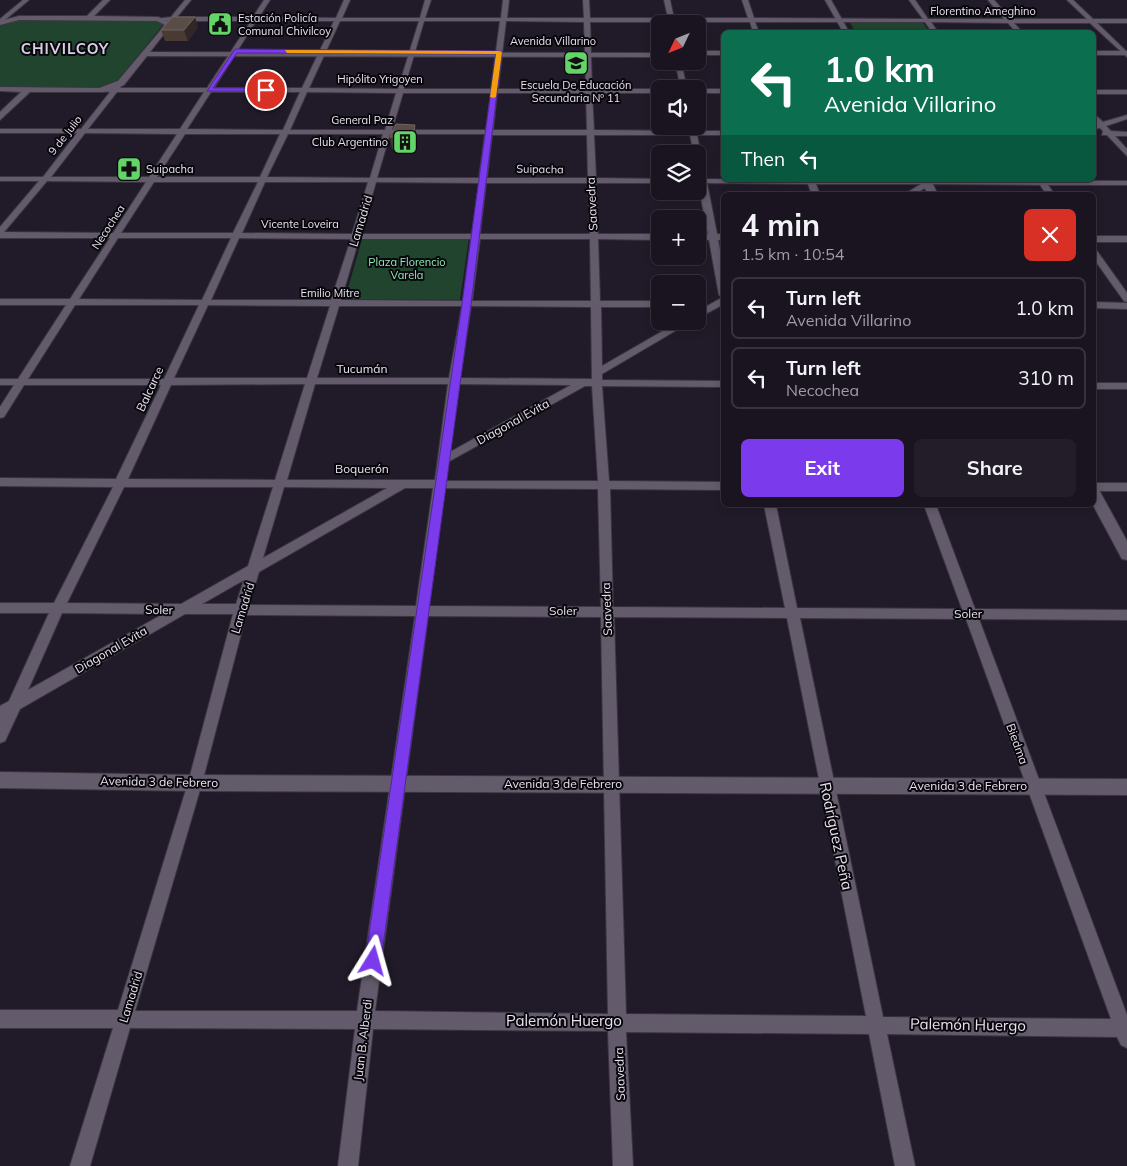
<!DOCTYPE html>
<meta charset="utf-8">
<style>
:root{--surface:#19141f;--page:#221d28;--text:#f1f3f6;--muted:#9f9ea4;--line:#37333d;--accent:#7c3aed}
body{margin:0;font-family:Mulish,sans-serif;background:var(--page);color:var(--text);height:100vh;display:flex;flex-direction:column;font-size:19px;white-space:nowrap}
*{box-sizing:border-box;margin:0}
p{font-size:16px;color:var(--muted)}
.icon{flex:none;width:28px;height:28px;fill:none;stroke:currentColor;stroke-width:2;stroke-linecap:round;stroke-linejoin:round}
.map{position:relative;flex:1;overflow:hidden}
.side{position:absolute;left:721px;top:192px;width:375px;height:315px;display:flex;flex-direction:column;background:var(--surface);border-radius:8px;box-shadow:0 2px 8px #0003,0 0 0 1px var(--line)}
.side>*{flex:none}
.guide{position:absolute;left:721px;top:30px;width:375px;height:152px;border-radius:8px;box-shadow:0 2px 8px #0003,0 0 0 1px var(--line);background:#0b6e4f;color:#fff;overflow:hidden}
.needle{width:32px;rotate:227deg}
.fabs{position:absolute;left:651px;top:15px;display:grid;gap:10px}
.fabs a{display:grid;place-items:center;width:55px;height:55px;border-radius:8px;background:var(--surface);box-shadow:0 2px 8px #0003,0 0 0 1px var(--line);font-size:25px}
.pin{position:absolute;display:grid;place-items:center;width:42px;height:42px;color:#fff;margin:-21px;border:2px solid #fff;border-radius:50%;box-shadow:0 1px 5px #0007}
.me{position:absolute;width:55px;margin:-28px;rotate:8deg;stroke-linejoin:round;filter:drop-shadow(0 0 4px #0008)}
.turn{display:flex;align-items:center;gap:18px;height:105px;padding:0 20px;font-size:22px}
.turn .icon{width:65px;height:65px;stroke-width:2.5}
.turn b{display:block;font-size:35px;line-height:42px}
.then{display:flex;align-items:center;height:48px;padding:0 20px;background:#0003;gap:10px;font-size:19px}
.round{display:grid;place-items:center;flex:none;width:52px;height:52px;border-radius:8px;background:var(--page)}
.summary{display:flex;align-items:center;justify-content:space-between;height:85px;padding:0 20px}
h1{font-size:30px;font-weight:700;line-height:38px}
.primary-button{display:flex;gap:10px;margin-top:auto;padding:10px 20px}
.primary-button a{flex:1;height:58px;border-radius:8px;background:var(--accent);color:#fff;font-size:20px;font-weight:700;line-height:58px;text-align:center}
.primary-button a+a{background:var(--page);color:var(--text)}
ul{padding:0;list-style:none}
li{display:flex;align-items:center;gap:15px;height:62px;margin:0 10px 8px;padding:0 10px;border:2px solid var(--line);border-radius:8px}
li div{flex:1}
li b{display:block;font-size:19px}
li em{font-style:normal}
.map>svg:first-child{display:block}
.green{fill:#20442e}
.lines{fill:none;stroke-linecap:round;stroke-linejoin:round}
.street-casing{stroke:#3b3741;stroke-width:2}
.secondary-casing{stroke:#3b3741;stroke-width:2}
.street{fill:#635b6c;fill-rule:evenodd}
.secondary{fill:#635b6c;fill-rule:evenodd}
.wall{fill:#493a33}
.shaded-wall{fill:#322627}
.building{fill:#5a4c47;stroke:#706461}
.route{fill:#7c3aed;stroke:#51269a}
.slow{fill:#f59e0b}
.labels{text-anchor:middle;stroke-width:4;stroke-linejoin:round;paint-order:stroke}
.far-street-label{font-size:11px;fill:#e7e3ed;stroke:#09070d}
.far-poi-label{font-size:11px;fill:#e7e3ed;stroke:#09070d;text-anchor:start}
.far-park-label{font-size:11px;fill:#8ceeb1;stroke:#09070d}
.street-label{font-size:12px;fill:#e7e3ed;stroke:#09070d}
.far-district-label{font-size:15px;font-weight:bold;letter-spacing:1px;fill:#d7cee2;stroke:#09070d}
.near-street-label{font-size:15px;fill:#e7e3ed;stroke:#09070d}
</style>
<div class="map">
<svg width="1127" height="1166" viewBox="0 0 1127 1166">
<rect width="100%" height="100%" fill="#211b29"/>
<g class="green">
<path d="M 19,20 L 157,20 L 163,25 L 117,81 L 98,87 L 0,87 L 0,25 Z"/>
<path d="M 850,22 L 923,23 L 930,32 L 855,32 Z"/>
<path d="M 363,236 L 469,237 L 460,300 L 345,299 Z"/>
</g>
<g class="lines">
<defs>
<g id="street">
<path d="M 23,0 L 29,0 L 0,24 L 0,19 Z"/>
<path d="M 185,0 L 191,0 L 177,17 L 253,17 L 264,0 L 270,0 L 259,17 L 336,18 L 344,0 L 350,0 L 342,18 L 420,18 L 425,0 L 431,0 L 425,18 L 501,18 L 503,0 L 509,0 L 507,18 L 584,18 L 583,0 L 589,0 L 590,18 L 668,18 L 664,0 L 670,0 L 674,18 L 748,18 L 742,0 L 748,0 L 754,18 L 923,19 L 909,0 L 915,0 L 928,19 L 1004,19 L 988,0 L 994,0 L 1011,19 L 1087,19 L 1067,0 L 1073,0 L 1093,19 L 1127,19 L 1127,23 L 1097,23 L 1127,52 L 1127,57 L 1090,23 L 1014,23 L 1022,32 L 1016,32 L 1008,23 L 931,22 L 938,32 L 932,32 L 925,22 L 755,22 L 759,32 L 753,32 L 750,22 L 674,22 L 675,24 L 669,24 L 669,22 L 590,22 L 592,89 L 660,89 L 660,93 L 592,93 L 594,130 L 689,131 L 689,126 L 696,126 L 696,131 L 724,131 L 724,135 L 697,135 L 706,179 L 1127,181 L 1127,185 L 1048,185 L 1055,195 L 1047,195 L 1040,185 L 932,184 L 913,195 L 903,195 L 921,184 L 816,184 L 820,195 L 812,195 L 808,184 L 707,183 L 717,234 L 724,234 L 724,240 L 718,240 L 724,270 L 724,304 L 698,318 L 698,311 L 723,297 L 719,295 L 709,240 L 698,239 L 698,235 L 708,234 L 698,183 L 698,154 L 694,154 L 690,135 L 594,135 L 596,178 L 660,179 L 660,183 L 596,183 L 598,234 L 660,234 L 660,240 L 598,239 L 600,301 L 660,301 L 660,307 L 601,307 L 602,366 L 680,321 L 692,321 L 602,374 L 602,380 L 724,381 L 724,387 L 602,386 L 609,481 L 724,482 L 724,490 L 610,489 L 613,607 L 785,608 L 764,505 L 776,505 L 797,608 L 962,609 L 924,505 L 936,505 L 975,609 L 1127,610 L 1127,620 L 979,619 L 1127,1015 L 1127,1048 L 1121,1045 L 1117,1037 L 887,1034 L 915,1166 L 895,1166 L 869,1034 L 626,1032 L 633,1166 L 613,1166 L 608,1031 L 373,1029 L 358,1166 L 338,1166 L 355,1029 L 130,1028 L 90,1166 L 70,1166 L 113,1028 L 0,1028 L 0,1010 L 118,1010 L 188,783 L 233,614 L 185,614 L 20,709 L 5,741 L 0,743 L 0,706 L 9,701 L 49,613 L 0,613 L 0,603 L 54,603 L 113,487 L 0,486 L 0,478 L 116,479 L 161,385 L 24,385 L 4,417 L 0,418 L 0,407 L 14,385 L 0,385 L 0,379 L 18,379 L 66,305 L 0,305 L 0,299 L 70,299 L 110,238 L 0,238 L 0,227 L 39,181 L 0,181 L 0,177 L 43,177 L 77,133 L 0,133 L 0,129 L 81,129 L 110,92 L 98,91 L 98,89 L 113,88 L 119,83 L 122,85 L 120,88 L 207,88 L 251,21 L 174,21 L 170,24 L 168,21 L 155,19 L 171,17 ZM 256,21 L 334,21 L 302,88 L 214,88 ZM 340,21 L 419,21 L 398,89 L 309,88 ZM 424,21 L 500,21 L 491,89 L 404,89 ZM 506,21 L 584,22 L 586,89 L 498,89 ZM 117,92 L 204,92 L 180,129 L 88,129 ZM 211,92 L 300,92 L 283,130 L 187,129 ZM 307,92 L 396,93 L 385,130 L 290,130 ZM 403,93 L 491,93 L 486,130 L 392,130 ZM 497,93 L 586,93 L 587,130 L 493,130 ZM 85,133 L 177,134 L 149,177 L 51,177 ZM 185,134 L 280,134 L 260,177 L 157,177 ZM 288,134 L 383,134 L 370,178 L 267,177 ZM 390,134 L 485,134 L 479,178 L 377,178 ZM 492,135 L 587,135 L 588,178 L 487,178 ZM 47,181 L 146,182 L 113,233 L 4,232 ZM 154,182 L 258,182 L 233,233 L 121,233 ZM 265,182 L 368,182 L 352,234 L 242,233 ZM 376,182 L 479,183 L 472,234 L 361,234 ZM 486,183 L 588,183 L 590,234 L 480,234 ZM 118,238 L 231,238 L 202,300 L 79,299 ZM 239,238 L 351,239 L 331,300 L 211,300 ZM 359,239 L 471,239 L 463,301 L 341,300 ZM 480,239 L 590,239 L 591,301 L 472,301 ZM 75,305 L 199,305 L 164,379 L 28,379 ZM 208,305 L 330,306 L 307,378 L 174,378 ZM 339,306 L 462,306 L 449,378 L 317,378 ZM 471,306 L 591,307 L 592,379 L 460,378 ZM 305,384 L 275,480 L 128,479 L 171,385 ZM 315,384 L 448,384 L 435,480 L 287,480 ZM 459,384 L 571,385 L 450,452 ZM 585,386 L 592,386 L 598,481 L 446,481 L 448,462 ZM 124,487 L 273,487 L 248,566 L 181,604 L 67,603 ZM 284,487 L 387,488 L 263,558 ZM 405,488 L 433,488 L 416,606 L 249,605 L 259,572 ZM 445,488 L 598,489 L 601,607 L 429,606 ZM 244,580 L 236,604 L 202,604 ZM 62,613 L 163,614 L 28,690 ZM 246,615 L 415,616 L 357,1011 L 135,1011 L 202,783 ZM 428,616 L 601,617 L 608,1014 L 375,1011 ZM 614,617 L 787,618 L 866,1016 L 626,1014 ZM 800,618 L 966,619 L 1111,1019 L 883,1017 Z"/>
<path d="M 675,61 L 681,61 L 687,89 L 681,89 Z"/>
<rect x="698" y="89" width="26" height="4"/>
<rect x="1094" y="90" width="33" height="4"/>
<path d="M 1094,114 L 1103,122 L 1127,115 L 1127,119 L 1106,126 L 1111,131 L 1127,132 L 1127,136 L 1115,136 L 1127,149 L 1127,156 L 1107,135 L 1102,135 L 1103,131 L 1100,128 L 1094,129 L 1094,125 L 1097,124 L 1094,120 Z"/>
<rect x="1094" y="236" width="33" height="6"/>
<path d="M 1094,250 L 1097,251 L 1127,293 L 1127,302 L 1124,301 L 1094,259 Z"/>
<path d="M 1094,302 L 1127,303 L 1127,309 L 1094,308 Z"/>
<rect x="1094" y="383" width="33" height="6"/>
<rect x="1094" y="483" width="33" height="8"/>
</g>
<g id="secondary">
<path d="M 103,0 L 110,0 L 94,16 L 158,17 L 171,23 L 171,25 L 150,52 L 660,53 L 660,57 L 147,56 L 124,85 L 103,92 L 30,92 L 0,120 L 0,112 L 21,92 L 0,91 L 0,87 L 99,88 L 118,81 L 165,25 L 157,21 L 19,20 L 0,25 L 0,21 L 19,16 L 87,16 Z"/>
<path d="M 825,0 L 831,0 L 849,32 L 843,32 Z"/>
<rect x="698" y="51" width="26" height="4"/>
<rect x="1094" y="51" width="33" height="4"/>
<path d="M 921,180 L 931,180 L 938,195 L 928,195 Z"/>
<path d="M 1094,488 L 1099,490 L 1127,541 L 1127,560 L 1122,559 L 1093,505 Z"/>
<path d="M 0,772 L 195,775 L 1127,779 L 1127,795 L 195,791 L 0,788 Z"/>
</g>
</defs>
<use href="#street" class="street-casing"/>
<use href="#secondary" class="secondary-casing"/>
<use href="#street" class="street"/>
<use href="#secondary" class="secondary"/>
</g>
<g class="wall">
<path d="M 198,27 L 188,41 L 165,41 L 161,30 Z"/>
<path d="M 415,125 L 416,137 L 414,148 L 392,149 L 390,137 Z"/>
</g>
<g class="shaded-wall">
<path d="M 195,17 L 198,27 L 188,41 L 184,30 Z"/>
<path d="M 415,125 L 416,137 L 414,148 L 413,136 Z"/>
</g>
<g class="building">
<path d="M 172,17 L 195,17 L 184,30 L 161,30 Z"/>
<path d="M 396,124 L 415,125 L 413,136 L 390,137 Z"/>
</g>
<path class="route" d="M 235,49 L 499,51 L 502,52 L 471,304 L 381,961 L 378,966 L 373,968 L 368,966 L 365,961 L 462,304 L 496,54 L 237,53 L 213,88 L 266,88 L 268,91 L 207,91 Z"/>
<path class="slow" d="M 285,50 L 499,51 L 502,52 L 496,97 L 493,98 L 490,97 L 496,54 L 287,53 Z"/>
<defs>
<symbol id="civic-square" viewBox="-11 -11 22 22"><rect x="-9" y="-9" width="18" height="18" rx="4" fill="#63d468" stroke="#09070d"/><path d="M-.6-6.5H3V-4.5H.6V-3L4-1V1h2V6H-6V1h2V-1L-.6-3ZM-1.2 2.5V6h2.4V2.5Z" fill="#111"/></symbol>
<symbol id="school-square" viewBox="-11 -11 22 22"><rect x="-9" y="-9" width="18" height="18" rx="4" fill="#63d468" stroke="#09070d"/><path d="M0-5L7-2L0 1L-7-2ZM-4 1L0 2.5L4 1V4Q0 6-4 4Z" fill="#111"/></symbol>
<symbol id="building-square" viewBox="-11 -11 22 22"><rect x="-9" y="-9" width="18" height="18" rx="4" fill="#63d468" stroke="#09070d"/><path d="M-4-6H4V6H1V3H-1V6H-4ZM-2.5-4.3h1.7v1.8h-1.7ZM.8-4.3h1.7v1.8H.8ZM-2.5-1h1.7V.8h-1.7ZM.8-1h1.7V.8H.8Z" fill="#111"/></symbol>
<symbol id="pharmacy-square" viewBox="-11 -11 22 22"><rect x="-9" y="-9" width="18" height="18" rx="4" fill="#63d468" stroke="#09070d"/><path d="M-2-6h4v4h4v4h-4v4h-4v-4h-4v-4h4Z" fill="#111"/></symbol>
</defs>
<g fill-rule="evenodd">
<use href="#civic-square" x="206" y="10" width="28" height="28"/>
<use href="#school-square" x="562" y="49" width="28" height="28"/>
<use href="#building-square" x="391" y="128" width="28" height="28"/>
<use href="#pharmacy-square" x="115" y="155" width="28" height="28"/>
</g>
<g class="labels">
<g class="far-street-label">
<text x="983" y="15">Florentino Ameghino</text>
<text x="553" y="45">Avenida Villarino</text>
<text x="380" y="83">Hipólito Yrigoyen</text>
<text x="362" y="124">General Paz</text>
<text transform="translate(65 135) rotate(-52)" y="4">9 de Julio</text>
<text transform="translate(540 169) rotate(1)" y="4">Suipacha</text>
<text x="300" y="228">Vicente Loveira</text>
<text transform="translate(108 227) rotate(-57)" y="4">Necochea</text>
<text x="330" y="297">Emilio Mitre</text>
</g>
<g class="far-poi-label">
<text x="238" y="22">Estación Policía<tspan x="238" dy="13">Comunal Chivilcoy</tspan></text>
<text x="576" y="89" text-anchor="middle">Escuela De Educación<tspan x="576" dy="13">Secundaria Nº 11</tspan></text>
<text x="388" y="146" text-anchor="end">Club Argentino</text>
<text x="146" y="173">Suipacha</text>
</g>
<g class="far-park-label">
<text x="407" y="266">Plaza Florencio<tspan x="407" dy="13">Varela</tspan></text>
</g>
<g class="street-label">
<text transform="translate(592 204) rotate(-93)" y="4">Saavedra</text>
<text transform="translate(361 221) rotate(-73)" y="4">Lamadrid</text>
<text x="362" y="373">Tucumán</text>
<text transform="translate(150 389) rotate(-65)" y="4">Balcarce</text>
<text transform="translate(513 422) rotate(-29)" y="4">Diagonal Evita</text>
<text x="362" y="473">Boquerón</text>
<text transform="translate(243 608) rotate(-73)" y="4">Lamadrid</text>
<text transform="translate(607 609) rotate(-92)" y="4">Saavedra</text>
<text transform="translate(159 610) rotate(1)" y="4">Soler</text>
<text x="563" y="615">Soler</text>
<text x="968" y="618">Soler</text>
<text transform="translate(111 650) rotate(-30)" y="4">Diagonal Evita</text>
<text transform="translate(1017 744) rotate(70)" y="4">Biedma</text>
<text transform="translate(159 782) rotate(1)" y="4">Avenida 3 de Febrero</text>
<text x="563" y="788">Avenida 3 de Febrero</text>
<text x="968" y="790">Avenida 3 de Febrero</text>
<text transform="translate(131 997) rotate(-73)" y="4">Lamadrid</text>
<text transform="translate(363 1040) rotate(-83)" y="4">Juan B. Alberdi</text>
<text transform="translate(620 1074) rotate(-92)" y="4">Saavedra</text>
</g>
<g class="far-district-label">
<text x="65" y="54">CHIVILCOY</text>
</g>
<g class="near-street-label">
<text transform="translate(836 836) rotate(78)" y="5">Rodríguez Peña</text>
<text x="564" y="1026">Palemón Huergo</text>
<text transform="translate(968 1025) rotate(1)" y="5">Palemón Huergo</text>
</g>
</g>
</svg>
<div class="fabs">
<a><svg class="needle" viewBox="-14 -14 28 28"><path d="M0-13l5 13h-10z" fill="#e53935"/><path d="M0 13l5-13h-10z" fill="#9f9ea4"/></svg></a>
<a><svg class="icon" aria-label="sound" viewBox="0 0 24 24"><path d="M4 9h4l5-4v14l-5-4H4zM17 9q2 3 0 6"/></svg></a>
<a><svg class="icon" aria-label="layers" viewBox="0 0 24 24"><path d="M12 4l9 5-9 5-9-5zM3 14l9 5 9-5"/></svg></a>
<a>+</a>
<a>−</a>
</div>
<div class="pin" style="left:266px;top:90px;background:#d93025"><svg class="icon" aria-label="arrive" viewBox="0 0 24 24"><path d="M6 21V4h12l-3 4 3 4H6"/></svg></div>
<svg class="me" style="left:373px;top:961px" viewBox="-20 -20 40 40"><path d="M0-17L14 15 0 8-14 15z" fill="#7c3aed" stroke="#fff" stroke-width="4"/></svg>
<div class="guide">
<div class="turn"><svg class="icon" aria-label="left" viewBox="0 0 24 24"><path d="M17 20v-9H6M10 6l-5 5 5 5"/></svg><div><b>1.0 km</b>Avenida Villarino</div></div>
<div class="then">Then<svg class="icon" aria-label="left" viewBox="0 0 24 24"><path d="M17 20v-9H6M10 6l-5 5 5 5"/></svg></div>
</div>
<section class="side">
<div class="summary"><div><h1>4 min</h1><p>1.5 km · 10:54</p></div><a class="round" style="background:#d93025;color:#fff"><svg class="icon" aria-label="close" viewBox="0 0 24 24"><path d="M6 6l12 12M18 6L6 18"/></svg></a></div>
<ul>
<li><svg class="icon" aria-label="left" viewBox="0 0 24 24"><path d="M17 20v-9H6M10 6l-5 5 5 5"/></svg><div><b>Turn left</b><p>Avenida Villarino</p></div><em>1.0 km</em></li>
<li><svg class="icon" aria-label="left" viewBox="0 0 24 24"><path d="M17 20v-9H6M10 6l-5 5 5 5"/></svg><div><b>Turn left</b><p>Necochea</p></div><em>310 m</em></li>
</ul>
<div class="primary-button"><a>Exit</a><a>Share</a></div>
</section>
</div>
